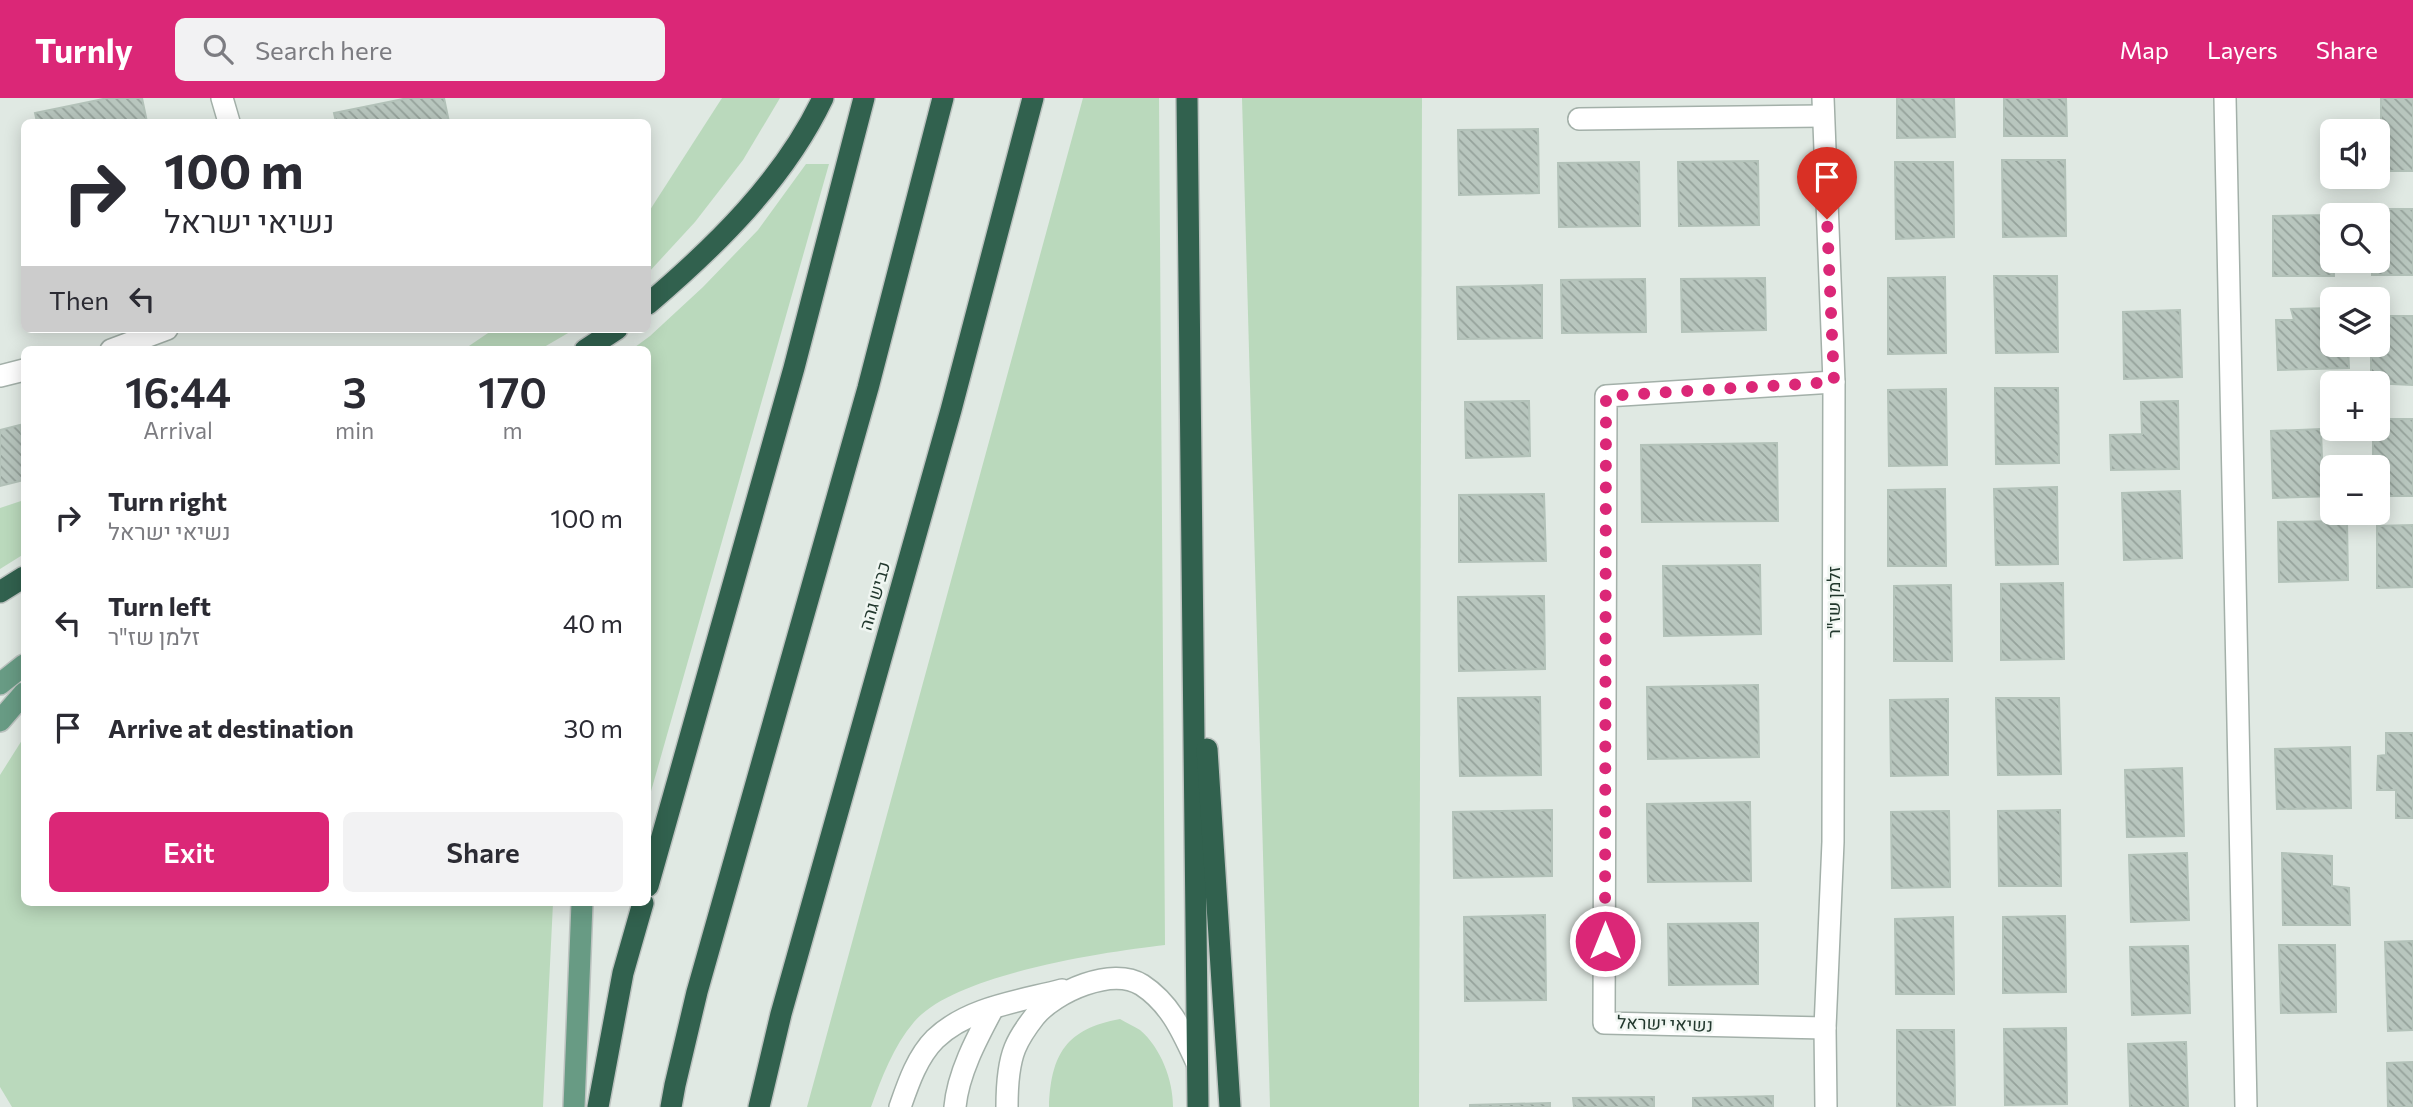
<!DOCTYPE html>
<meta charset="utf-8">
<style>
:root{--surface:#fff;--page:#f2f2f3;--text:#2b2b33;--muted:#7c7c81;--accent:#db2777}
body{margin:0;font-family:Commissioner,Heebo,sans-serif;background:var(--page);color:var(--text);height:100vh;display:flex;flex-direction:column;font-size:26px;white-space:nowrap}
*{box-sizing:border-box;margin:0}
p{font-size:23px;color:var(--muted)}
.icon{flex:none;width:38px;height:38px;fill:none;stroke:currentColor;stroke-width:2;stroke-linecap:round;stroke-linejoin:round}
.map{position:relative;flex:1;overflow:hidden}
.sheet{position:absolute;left:21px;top:248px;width:630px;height:560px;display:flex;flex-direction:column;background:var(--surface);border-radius:10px;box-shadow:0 4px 18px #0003}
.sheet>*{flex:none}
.banner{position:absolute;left:21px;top:21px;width:630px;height:214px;border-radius:10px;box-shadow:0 4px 18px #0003;background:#fff;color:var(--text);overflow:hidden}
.fabs{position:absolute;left:2320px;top:21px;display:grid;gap:14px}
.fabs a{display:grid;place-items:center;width:70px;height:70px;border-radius:10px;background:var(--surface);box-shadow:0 4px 18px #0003;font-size:35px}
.pin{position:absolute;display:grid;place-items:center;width:60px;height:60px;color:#fff;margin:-72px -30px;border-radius:50% 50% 50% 0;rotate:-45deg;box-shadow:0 0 7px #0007}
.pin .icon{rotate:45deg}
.me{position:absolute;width:77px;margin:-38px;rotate:0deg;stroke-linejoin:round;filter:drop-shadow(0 0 5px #0008)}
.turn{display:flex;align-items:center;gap:24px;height:147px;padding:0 28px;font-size:32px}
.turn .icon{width:91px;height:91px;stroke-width:2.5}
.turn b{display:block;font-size:49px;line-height:60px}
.then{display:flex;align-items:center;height:66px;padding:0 28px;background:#0003;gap:14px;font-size:26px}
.eta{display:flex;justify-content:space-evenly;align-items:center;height:119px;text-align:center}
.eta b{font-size:42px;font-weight:600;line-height:49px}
.cta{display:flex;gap:14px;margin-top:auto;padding:14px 28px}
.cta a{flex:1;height:80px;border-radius:10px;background:var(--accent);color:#fff;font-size:28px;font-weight:600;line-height:80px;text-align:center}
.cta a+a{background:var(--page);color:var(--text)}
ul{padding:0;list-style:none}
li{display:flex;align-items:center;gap:21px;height:105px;padding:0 28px}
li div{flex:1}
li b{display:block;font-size:26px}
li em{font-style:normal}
header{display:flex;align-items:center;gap:42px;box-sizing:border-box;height:98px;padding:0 35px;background:var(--accent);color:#fff}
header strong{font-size:33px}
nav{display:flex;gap:38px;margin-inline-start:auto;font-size:24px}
.search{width:490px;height:63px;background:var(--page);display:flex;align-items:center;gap:18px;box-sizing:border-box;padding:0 24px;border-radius:10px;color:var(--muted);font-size:26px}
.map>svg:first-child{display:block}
.grass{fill:#bad9bc}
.building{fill:url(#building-back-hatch);stroke:#b3c2b9;stroke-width:2}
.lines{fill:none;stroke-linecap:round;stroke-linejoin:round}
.minor-casing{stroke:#a3b0a9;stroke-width:24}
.major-casing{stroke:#bdc3c0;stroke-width:24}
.highway-casing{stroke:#bdc3c0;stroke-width:24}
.minor{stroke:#fff;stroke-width:21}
.major{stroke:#689b84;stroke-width:21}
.highway{stroke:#31614e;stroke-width:21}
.route{stroke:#db2777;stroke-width:12;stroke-dasharray:0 21.6}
.labels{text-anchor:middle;stroke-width:5;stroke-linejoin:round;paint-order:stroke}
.street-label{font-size:18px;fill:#22382e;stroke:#f0f6f2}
</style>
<header>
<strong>Turnly</strong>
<div class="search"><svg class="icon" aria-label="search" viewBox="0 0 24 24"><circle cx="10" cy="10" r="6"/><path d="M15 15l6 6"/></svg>Search here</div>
<nav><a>Map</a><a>Layers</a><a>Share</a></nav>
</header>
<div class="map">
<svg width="2413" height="1009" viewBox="0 0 2413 1009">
<defs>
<pattern id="building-back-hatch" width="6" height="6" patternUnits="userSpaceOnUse" patternTransform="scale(1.75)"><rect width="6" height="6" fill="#b8c6be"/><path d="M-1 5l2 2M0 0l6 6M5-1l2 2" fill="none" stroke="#95a29b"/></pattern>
</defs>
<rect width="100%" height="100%" fill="#e0e9e3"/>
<g class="grass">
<path d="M 722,0 L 780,0 L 743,62 L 695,124 L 648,175 L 648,115 Z"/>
<path d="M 1083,0 L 1159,0 L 1165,847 C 1104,854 954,876 914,924 C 893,949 882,979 871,1009 L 807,1009 Z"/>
<path d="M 1242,0 L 1422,0 L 1419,1009 L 1270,1009 Z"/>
<path d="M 806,66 L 829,66 L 648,704 L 648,252 L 631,252 L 650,238 L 703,189 L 758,132 Z"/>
<path d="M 494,231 L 575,231 L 539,252 L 463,252 Z"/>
<path d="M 24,402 L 24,456 L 0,471 L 0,410 Z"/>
<path d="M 24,639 L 24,805 L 553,805 L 543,1009 L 12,1009 L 0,989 L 0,677 Z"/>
<path d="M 1120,921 C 1126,925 1134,928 1140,932 C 1161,950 1173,982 1173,1009 L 1049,1009 C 1051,956 1066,931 1120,921 Z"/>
</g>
<g class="building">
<path d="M 108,0 L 142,0 L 147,24 L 37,24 L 35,15 Z"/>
<path d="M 408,0 L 444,0 L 449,24 L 336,24 L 334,15 Z"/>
<path d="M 1897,0 L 1954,0 L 1955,39 L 1897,40 Z"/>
<path d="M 2004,0 L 2066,0 L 2067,38 L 2004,38 Z"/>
<path d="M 2381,0 L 2413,0 L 2413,73 L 2378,73 L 2378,33 L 2369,33 L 2369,26 L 2381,26 Z"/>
<path d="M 1538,31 L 1539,95 L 1459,97 L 1458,32 Z"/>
<path d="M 2002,62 L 2065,62 L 2066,138 L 2003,139 Z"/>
<path d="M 1758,63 L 1759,127 L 1679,128 L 1678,64 Z"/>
<path d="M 1639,64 L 1640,128 L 1559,129 L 1558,65 Z"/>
<path d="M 1895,64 L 1953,64 L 1954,139 L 1896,141 Z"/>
<path d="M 2372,111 L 2413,111 L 2413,177 L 2372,177 L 2372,163 L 2378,163 L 2378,117 L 2372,117 Z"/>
<path d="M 2333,117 L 2334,178 L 2273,178 L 2273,118 Z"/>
<path d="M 1994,178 L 2057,178 L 2058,254 L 1996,255 Z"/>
<path d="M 1945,179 L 1946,255 L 1888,256 L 1888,180 Z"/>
<path d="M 1765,180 L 1766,232 L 1682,234 L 1681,181 Z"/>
<path d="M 1645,181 L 1646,234 L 1562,235 L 1561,182 Z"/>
<path d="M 1542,187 L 1542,240 L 1458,241 L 1457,189 Z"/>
<path d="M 2333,210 L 2333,247 L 2348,247 L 2349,270 L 2278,272 L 2276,222 L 2294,222 L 2291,211 Z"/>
<path d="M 2180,212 L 2182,279 L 2124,281 L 2123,214 Z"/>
<path d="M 2378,218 L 2413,218 L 2413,287 L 2371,285 L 2371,247 L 2378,247 Z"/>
<path d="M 1995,290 L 2058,290 L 2059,365 L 1996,366 Z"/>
<path d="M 1946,291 L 1947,367 L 1889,368 L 1888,292 Z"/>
<path d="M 1529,303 L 1530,358 L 1466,360 L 1465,304 Z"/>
<path d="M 2178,303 L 2179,371 L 2111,372 L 2110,337 L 2142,336 L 2141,304 Z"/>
<path d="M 2378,321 L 2413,321 L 2413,398 L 2378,398 L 2378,369 L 2373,369 L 2373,331 L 2378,331 Z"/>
<path d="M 20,327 L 24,348 L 24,382 L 0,388 L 0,332 Z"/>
<path d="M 2321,331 L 2322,361 L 2341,361 L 2342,369 L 2333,369 L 2333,398 L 2273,400 L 2271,333 Z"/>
<path d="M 1777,345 L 1778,423 L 1642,424 L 1641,347 Z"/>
<path d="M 2057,389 L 2058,466 L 1996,467 L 1994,391 Z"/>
<path d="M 1945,391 L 1946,468 L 1888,468 L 1888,392 Z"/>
<path d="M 2180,393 L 2182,460 L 2124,462 L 2122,395 Z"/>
<path d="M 1544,396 L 1546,463 L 1459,464 L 1459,397 Z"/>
<path d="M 2347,423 L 2348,482 L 2279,484 L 2278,424 Z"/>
<path d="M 2413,427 L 2413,489 L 2377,490 L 2377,428 Z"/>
<path d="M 1760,467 L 1761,536 L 1664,538 L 1663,468 Z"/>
<path d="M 2063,485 L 2064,561 L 2001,562 L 2001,486 Z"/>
<path d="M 1951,487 L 1952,563 L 1894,563 L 1894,488 Z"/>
<path d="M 1544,498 L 1545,571 L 1459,573 L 1458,499 Z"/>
<path d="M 1758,587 L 1759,659 L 1648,661 L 1647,589 Z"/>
<path d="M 1540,599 L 1541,677 L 1460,678 L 1458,600 Z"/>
<path d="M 1996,600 L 2059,600 L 2061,676 L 1998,677 Z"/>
<path d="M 1948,601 L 1948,677 L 1891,678 L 1890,602 Z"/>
<path d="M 2386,635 L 2413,635 L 2413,720 L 2396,720 L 2396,692 L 2377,692 L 2378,658 L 2386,657 Z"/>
<path d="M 2350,649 L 2351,710 L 2277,711 L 2275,651 Z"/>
<path d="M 2182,670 L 2184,738 L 2127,739 L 2125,672 Z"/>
<path d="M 1750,704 L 1751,783 L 1648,784 L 1647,706 Z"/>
<path d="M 1552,712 L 1552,778 L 1454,780 L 1453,714 Z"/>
<path d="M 2060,712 L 2061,788 L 1999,788 L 1998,713 Z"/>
<path d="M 1949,713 L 1950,789 L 1892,790 L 1891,714 Z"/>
<path d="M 2187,755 L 2189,822 L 2131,824 L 2129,757 Z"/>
<path d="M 2282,755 L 2332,758 L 2332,788 L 2349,790 L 2350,827 L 2283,827 Z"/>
<path d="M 1545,817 L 1546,902 L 1465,903 L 1464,819 Z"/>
<path d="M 2065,818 L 2066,894 L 2003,895 L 2003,819 Z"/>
<path d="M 1953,819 L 1954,896 L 1896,896 L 1895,821 Z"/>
<path d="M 1758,825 L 1758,886 L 1669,887 L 1668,826 Z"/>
<path d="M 2413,843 L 2413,932 L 2388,933 L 2385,844 Z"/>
<path d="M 2279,847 L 2335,847 L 2336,914 L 2281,915 Z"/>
<path d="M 2188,848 L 2190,915 L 2132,917 L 2130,849 Z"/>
<path d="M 2066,930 L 2067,1006 L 2005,1007 L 2004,931 Z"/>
<path d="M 1897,932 L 1954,932 L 1955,1007 L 1897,1009 Z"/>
<path d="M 2186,944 L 2188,1009 L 2130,1009 L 2128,946 Z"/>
<path d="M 2413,964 L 2413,1009 L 2388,1009 L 2387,965 Z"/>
<path d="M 1773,998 L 1773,1009 L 1693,1009 L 1693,1000 Z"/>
<path d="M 1654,999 L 1654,1009 L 1574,1009 L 1573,1000 Z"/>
<path d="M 1550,1005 L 1550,1009 L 1470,1009 L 1470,1007 Z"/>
</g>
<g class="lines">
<defs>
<g id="minor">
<path d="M 222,0 L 229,24"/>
<path d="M 1823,0 L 1834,284 L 1833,744 L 1825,930 L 1826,1009"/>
<path d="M 2225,0 L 2246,1009"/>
<path d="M 1579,21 L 1823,18"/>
<path d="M 111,252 L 167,231"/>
<path d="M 0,278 L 24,272"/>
<path d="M 1825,930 L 1604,925 L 1606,298 L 1834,284"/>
<path d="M 900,1009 C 908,986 917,959 935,941 C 968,909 1021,903 1062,892"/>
<path d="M 955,1009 C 958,975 977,940 993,910"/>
<path d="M 1007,1009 C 1007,991 1008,967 1015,950 C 1019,940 1028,927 1035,918 C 1055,894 1112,868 1142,887 C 1171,906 1183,935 1197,965"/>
</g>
<g id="major">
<path d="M 0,586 L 24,567"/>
<path d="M 0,623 L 24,595"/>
<path d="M 574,1009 L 582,805"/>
</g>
<g id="highway">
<path d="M 1187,0 L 1198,1009"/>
<path d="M 648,206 C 716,148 784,82 823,0"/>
<path d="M 585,252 L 617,231"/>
<path d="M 0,494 L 24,479"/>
<path d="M 1207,651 L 1230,1009"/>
<path d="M 648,788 L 794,270 L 864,0"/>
<path d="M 598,1009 L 623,875 L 643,805"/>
<path d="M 671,1009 L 675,987 L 697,894 L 868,290 L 943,0"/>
<path d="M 759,1009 L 781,916 L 951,312 L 1033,0"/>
</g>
</defs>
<use href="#minor" class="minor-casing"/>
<use href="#major" class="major-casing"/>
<use href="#highway" class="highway-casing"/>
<use href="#minor" class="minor"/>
<use href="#major" class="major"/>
<use href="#highway" class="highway"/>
</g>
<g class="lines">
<path class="route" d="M 1605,843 L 1606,298 L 1834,284 L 1827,121"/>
</g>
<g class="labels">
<g class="street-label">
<text transform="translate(875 498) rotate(-74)" y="6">כביש גהה</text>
<text transform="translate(1834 504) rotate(-90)" y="6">זלמן שז"ר</text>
<text transform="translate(1665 926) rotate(2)" y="6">נשיאי ישראל</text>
</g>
</g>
</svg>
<div class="fabs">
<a><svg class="icon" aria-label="sound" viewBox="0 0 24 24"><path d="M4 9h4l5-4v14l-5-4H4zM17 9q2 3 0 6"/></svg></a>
<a><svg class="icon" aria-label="search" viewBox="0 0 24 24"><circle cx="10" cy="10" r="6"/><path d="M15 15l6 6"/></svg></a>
<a><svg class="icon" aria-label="layers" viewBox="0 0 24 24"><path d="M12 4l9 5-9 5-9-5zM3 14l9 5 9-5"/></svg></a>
<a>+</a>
<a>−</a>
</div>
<div class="pin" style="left:1827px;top:121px;background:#d93025"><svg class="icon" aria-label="arrive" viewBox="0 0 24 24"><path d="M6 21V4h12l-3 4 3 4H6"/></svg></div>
<svg class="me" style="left:1605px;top:843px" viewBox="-20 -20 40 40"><circle r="17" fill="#db2777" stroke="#fff" stroke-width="3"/><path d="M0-11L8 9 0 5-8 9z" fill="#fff"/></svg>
<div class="banner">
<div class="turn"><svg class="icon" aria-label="right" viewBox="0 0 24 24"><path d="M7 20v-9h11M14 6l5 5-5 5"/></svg><div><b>100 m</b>נשיאי ישראל</div></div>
<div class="then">Then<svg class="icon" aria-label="left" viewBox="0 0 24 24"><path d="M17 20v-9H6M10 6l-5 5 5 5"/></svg></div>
</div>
<section class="sheet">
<div class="eta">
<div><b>16:44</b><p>Arrival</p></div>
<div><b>3</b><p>min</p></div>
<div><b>170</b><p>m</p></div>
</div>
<ul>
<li><svg class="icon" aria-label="right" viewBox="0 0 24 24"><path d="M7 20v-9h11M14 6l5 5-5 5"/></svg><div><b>Turn right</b><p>נשיאי ישראל</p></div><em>100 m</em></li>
<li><svg class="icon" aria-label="left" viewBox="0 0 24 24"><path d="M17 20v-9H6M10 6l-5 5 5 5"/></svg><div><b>Turn left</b><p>זלמן שז&quot;ר</p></div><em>40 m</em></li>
<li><svg class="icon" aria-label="arrive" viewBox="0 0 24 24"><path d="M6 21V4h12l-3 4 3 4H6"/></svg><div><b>Arrive at destination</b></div><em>30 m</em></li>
</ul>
<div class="cta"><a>Exit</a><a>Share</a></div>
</section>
</div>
